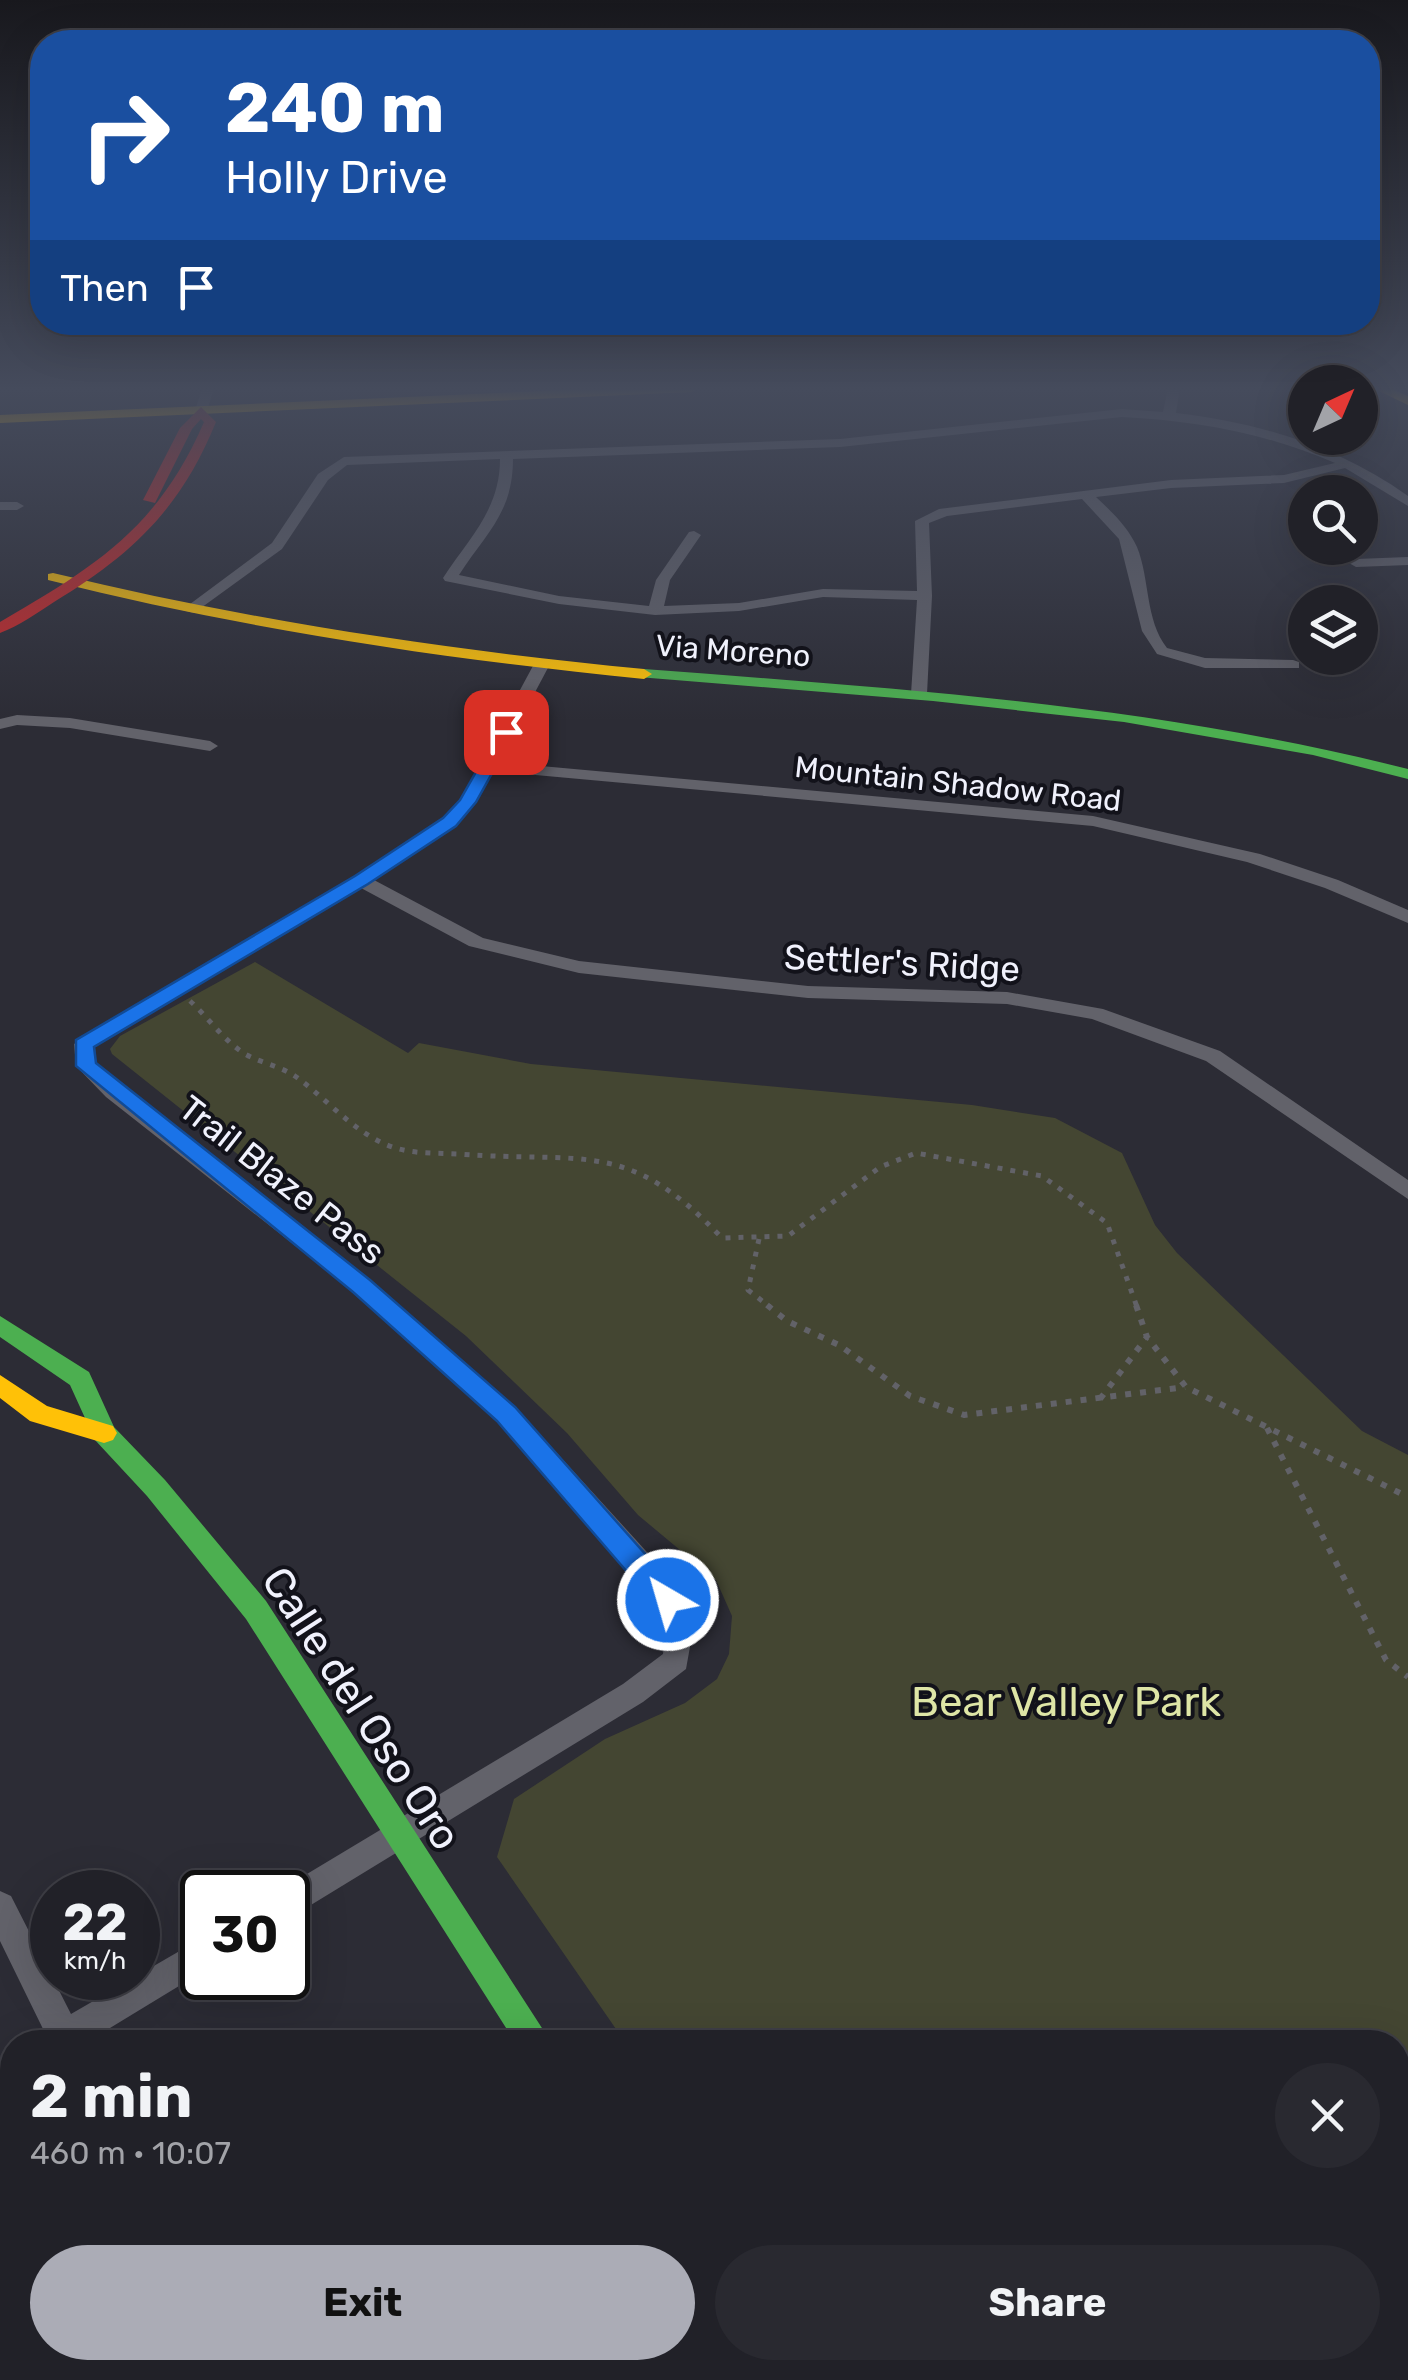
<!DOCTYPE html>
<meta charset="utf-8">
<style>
:root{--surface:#212128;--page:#292930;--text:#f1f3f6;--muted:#a2a3a8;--line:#3e3e45;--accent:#abacb6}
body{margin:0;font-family:Rubik,sans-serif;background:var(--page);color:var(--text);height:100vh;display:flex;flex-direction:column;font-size:38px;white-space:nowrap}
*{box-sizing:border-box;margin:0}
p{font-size:32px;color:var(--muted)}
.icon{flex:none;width:55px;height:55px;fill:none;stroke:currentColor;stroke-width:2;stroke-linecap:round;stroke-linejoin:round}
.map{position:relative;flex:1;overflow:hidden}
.details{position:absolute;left:0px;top:2030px;width:1410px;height:350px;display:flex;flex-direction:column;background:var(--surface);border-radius:40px 40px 0 0;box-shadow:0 10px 40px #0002,0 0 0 2px var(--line)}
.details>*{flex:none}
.guide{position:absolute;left:30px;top:30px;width:1350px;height:305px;border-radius:40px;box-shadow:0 10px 40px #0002,0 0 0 2px var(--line);background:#1a4fa0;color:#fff;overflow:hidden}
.needle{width:65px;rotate:44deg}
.fabs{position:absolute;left:1288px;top:365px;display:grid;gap:20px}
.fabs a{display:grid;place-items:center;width:90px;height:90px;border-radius:50%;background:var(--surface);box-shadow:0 10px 40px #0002,0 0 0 2px var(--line);font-size:50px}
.speed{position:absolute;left:30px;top:1870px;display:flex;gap:20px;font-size:50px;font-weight:700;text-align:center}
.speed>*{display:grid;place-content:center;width:130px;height:130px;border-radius:50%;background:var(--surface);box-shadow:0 10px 40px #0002,0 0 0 2px var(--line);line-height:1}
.speed small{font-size:25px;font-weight:400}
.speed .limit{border:5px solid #111;border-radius:15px;background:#fff;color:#111}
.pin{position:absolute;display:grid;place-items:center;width:85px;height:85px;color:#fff;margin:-42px;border-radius:20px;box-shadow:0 5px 15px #0006}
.me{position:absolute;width:110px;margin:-55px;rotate:322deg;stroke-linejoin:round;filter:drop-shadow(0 0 8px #0008)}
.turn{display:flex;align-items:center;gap:35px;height:210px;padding:0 30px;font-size:45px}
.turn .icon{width:130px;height:130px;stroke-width:2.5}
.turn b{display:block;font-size:70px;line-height:85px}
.then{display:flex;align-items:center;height:95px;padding:0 30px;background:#0003;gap:20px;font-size:38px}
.round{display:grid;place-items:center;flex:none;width:105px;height:105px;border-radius:52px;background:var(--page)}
.overview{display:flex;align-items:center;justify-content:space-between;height:170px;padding:0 30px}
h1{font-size:60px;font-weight:700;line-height:75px}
.primary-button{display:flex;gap:20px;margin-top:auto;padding:20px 30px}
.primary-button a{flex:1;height:115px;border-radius:60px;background:var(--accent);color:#111;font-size:40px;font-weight:700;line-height:115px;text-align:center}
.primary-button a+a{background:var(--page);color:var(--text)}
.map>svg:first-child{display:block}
.green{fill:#444632}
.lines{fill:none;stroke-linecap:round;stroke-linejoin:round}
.path-far1{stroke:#626268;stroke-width:5;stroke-dasharray:5 8;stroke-linecap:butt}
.path{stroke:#626268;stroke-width:6;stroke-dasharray:6 9;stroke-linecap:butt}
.street{fill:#62626a;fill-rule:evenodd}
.fast{fill:#4caf50;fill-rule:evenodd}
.slow{fill:#ffc107;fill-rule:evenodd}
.jam{fill:#c62828;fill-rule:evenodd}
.route{fill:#1a73e8;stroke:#114b97;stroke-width:2.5}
.labels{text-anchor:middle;stroke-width:8;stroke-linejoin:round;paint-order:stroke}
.far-street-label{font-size:30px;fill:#f0f1fc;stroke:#12121a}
.street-label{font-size:35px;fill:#f0f1fc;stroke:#12121a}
.near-park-label{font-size:42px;fill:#dee5a6;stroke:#12121a}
.near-street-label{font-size:42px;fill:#f0f1fc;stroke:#12121a}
</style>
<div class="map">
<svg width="1408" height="2380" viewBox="0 0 1408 2380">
<rect width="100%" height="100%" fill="#2c2c35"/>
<path class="green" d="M 255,962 L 408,1053 L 419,1043 L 531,1064 L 972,1105 L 1055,1118 L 1122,1153 L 1155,1225 L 1177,1253 L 1362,1431 L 1408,1455 L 1408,2380 L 857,2380 L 848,2368 L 1398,2368 L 1398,2042 L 625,2042 L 497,1857 L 514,1799 L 605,1739 L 685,1703 L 717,1679 L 729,1654 L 732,1616 L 716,1580 L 638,1515 L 567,1433 L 466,1336 L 112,1054 L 110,1049 L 120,1036 Z"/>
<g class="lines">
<g class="path-far1">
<path d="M 190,1001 C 208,1017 224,1041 245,1054 C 263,1064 282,1066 299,1079 C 330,1102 360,1139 399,1149 C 418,1154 439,1153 459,1154 C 584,1164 626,1137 722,1238 L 788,1236 L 880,1167 L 916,1153 L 1042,1176 L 1107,1223 L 1137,1307"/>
<path d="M 759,1239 L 748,1290 L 770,1307"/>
</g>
<g class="path">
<path d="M 767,1305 L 787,1321 L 839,1345 L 910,1396 L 964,1415 L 1185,1387"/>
<path d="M 1136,1305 L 1147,1337 L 1186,1387 L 1408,1497"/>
<path d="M 1100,1399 L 1147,1337"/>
<path d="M 1267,1428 L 1386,1660 L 1408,1677"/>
</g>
<g class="street">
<path d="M 202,388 L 214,388 L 207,411 L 201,415 L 195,411 Z"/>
<path d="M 1168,388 L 1180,388 L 1176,413 C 1260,423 1338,446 1408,496 L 1408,506 L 1345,468 L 1284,483 L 1171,488 L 1096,497 C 1112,512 1128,527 1137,547 C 1150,579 1145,620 1167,648 L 1205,658 L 1293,660 L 1299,662 L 1299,668 L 1205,668 L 1157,654 L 1142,631 L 1119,539 L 1082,499 L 947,516 L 929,523 L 932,596 L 927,694 L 919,699 L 911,694 L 917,600 L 823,597 L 739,611 L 655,615 L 559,604 L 445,581 L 443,578 C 469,538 500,510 500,459 L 347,465 L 328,480 L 282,549 L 194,613 L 182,610 L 272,543 L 318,474 L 344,457 L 840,439 L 1122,409 L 1163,412 ZM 1122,417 C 1197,421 1266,433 1335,463 L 1284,475 L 1171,480 L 939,509 L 915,521 L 917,591 L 823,589 L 739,603 L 664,606 L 670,580 L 701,535 L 694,531 L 689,532 L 656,580 L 649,606 L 559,596 L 459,575 C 486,533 513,513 513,459 L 840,447 Z"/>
<path d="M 0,502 L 17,502 L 24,506 L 17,510 L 0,510 Z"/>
<path d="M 1408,557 L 1408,565 L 1356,567 L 1349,563 L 1356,559 Z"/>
<path d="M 542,659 L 550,664 L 498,762 L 1093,816 L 1260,854 L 1338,880 L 1408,910 L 1408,923 L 1325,888 L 1247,862 L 1093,826 L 493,771 C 461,831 428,844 374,880 L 483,938 L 579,961 L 808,986 L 1007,992 L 1103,1009 L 1220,1051 L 1408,1180 L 1408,1199 L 1206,1061 L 1092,1019 L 1007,1004 L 808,998 L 579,973 L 469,946 L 361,888 L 95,1047 L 96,1064 L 122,1087 L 370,1280 L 515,1407 L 666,1573 L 695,1619 L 686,1669 L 643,1702 L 288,1919 L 288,1892 L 277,1892 L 623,1684 L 663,1654 L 667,1621 L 646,1589 L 497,1421 L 354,1292 L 106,1097 L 76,1066 L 74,1044 L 354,876 L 443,818 L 460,801 L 534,664 Z"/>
<path d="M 17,715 L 70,718 L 210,741 L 218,746 L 210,751 L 70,728 L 17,725 L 0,729 L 0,719 Z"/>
<path d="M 0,1891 L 11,1896 L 71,2014 L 202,1938 L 202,1972 L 87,2042 L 39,2042 L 44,2031 L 0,1941 Z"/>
<path d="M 12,2054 L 12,2091 L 0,2096 L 0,2059 Z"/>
<path d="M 199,2368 L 238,2368 L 243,2380 L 204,2380 Z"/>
</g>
<g class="fast">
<path d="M 644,669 C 904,689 1154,705 1408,769 L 1408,779 L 1313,755 L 1124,722 L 933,701 L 638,677 L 638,671 Z"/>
<path d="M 0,1316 L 89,1372 L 114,1427 L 165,1480 L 266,1601 L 551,2042 L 515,2042 L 246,1619 L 147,1496 L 95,1440 L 70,1385 L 0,1337 Z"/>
<path d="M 727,2368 L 768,2368 L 773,2380 L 732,2380 Z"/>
</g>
<g class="slow">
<path d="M 612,388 L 698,388 L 692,392 L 0,423 L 0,415 Z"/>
<path d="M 1373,388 L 1389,388 L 1408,396 L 1408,405 Z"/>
<path d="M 53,573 C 248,620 444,650 644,669 L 652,674 L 644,679 C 443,659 244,629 48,580 L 48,574 Z"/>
<path d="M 0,1375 L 47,1406 L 113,1426 L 117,1433 L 113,1440 L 104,1443 L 30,1421 L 0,1398 Z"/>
</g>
<path class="jam" d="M 201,407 L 216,422 C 181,508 133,554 54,602 C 37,613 19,626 0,633 L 0,622 C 96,566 158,528 204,422 L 201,419 L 192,429 L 155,503 L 143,500 L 180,428 Z"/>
</g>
<linearGradient id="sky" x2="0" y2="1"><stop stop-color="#18181d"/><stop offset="0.54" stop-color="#454b5c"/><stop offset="1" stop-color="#454b5c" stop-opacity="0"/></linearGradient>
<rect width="1408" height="721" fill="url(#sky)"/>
<path class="route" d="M 501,728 L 515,732 L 476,802 L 456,826 L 368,884 L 94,1047 L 96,1063 L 370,1280 L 515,1407 L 678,1591 L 683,1600 L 678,1609 L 668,1612 L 659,1609 L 497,1421 L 353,1292 L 76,1066 L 76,1040 L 355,876 L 443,818 L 460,800 Z"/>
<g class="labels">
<g class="far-street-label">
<text transform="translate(733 651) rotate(4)" y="10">Via Moreno</text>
<text transform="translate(958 784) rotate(6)" y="10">Mountain Shadow Road</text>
</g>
<g class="street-label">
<text transform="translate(902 963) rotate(3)" y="12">Settler's Ridge</text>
<text transform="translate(282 1180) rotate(38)" y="12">Trail Blaze Pass</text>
</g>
<g class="near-park-label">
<text x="1066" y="1716">Bear Valley Park</text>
</g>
<g class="near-street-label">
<text transform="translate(362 1708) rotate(57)" y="15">Calle del Oso Oro</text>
</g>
</g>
</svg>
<div class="fabs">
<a><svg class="needle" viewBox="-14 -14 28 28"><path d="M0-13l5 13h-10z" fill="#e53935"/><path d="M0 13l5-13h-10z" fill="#a2a3a8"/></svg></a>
<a><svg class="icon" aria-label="search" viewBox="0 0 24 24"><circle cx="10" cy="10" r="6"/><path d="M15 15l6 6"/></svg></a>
<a><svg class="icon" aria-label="layers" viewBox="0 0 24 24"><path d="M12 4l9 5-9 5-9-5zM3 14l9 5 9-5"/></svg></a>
</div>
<div class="speed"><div>22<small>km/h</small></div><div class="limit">30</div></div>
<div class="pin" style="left:506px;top:732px;background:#d93025"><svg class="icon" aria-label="arrive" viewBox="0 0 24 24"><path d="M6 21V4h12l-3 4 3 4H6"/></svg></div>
<svg class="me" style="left:668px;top:1600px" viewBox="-20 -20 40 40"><circle r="17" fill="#1a73e8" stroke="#fff" stroke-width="3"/><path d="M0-11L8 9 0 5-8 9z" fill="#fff"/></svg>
<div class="guide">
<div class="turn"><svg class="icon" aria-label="right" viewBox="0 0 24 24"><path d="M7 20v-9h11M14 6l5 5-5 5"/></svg><div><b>240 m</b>Holly Drive</div></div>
<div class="then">Then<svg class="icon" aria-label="arrive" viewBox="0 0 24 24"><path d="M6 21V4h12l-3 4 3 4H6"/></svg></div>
</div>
<section class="details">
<div class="overview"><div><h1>2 min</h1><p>460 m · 10:07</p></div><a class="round"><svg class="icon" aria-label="close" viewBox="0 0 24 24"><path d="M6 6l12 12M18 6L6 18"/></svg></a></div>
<div class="primary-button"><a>Exit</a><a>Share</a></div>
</section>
</div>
